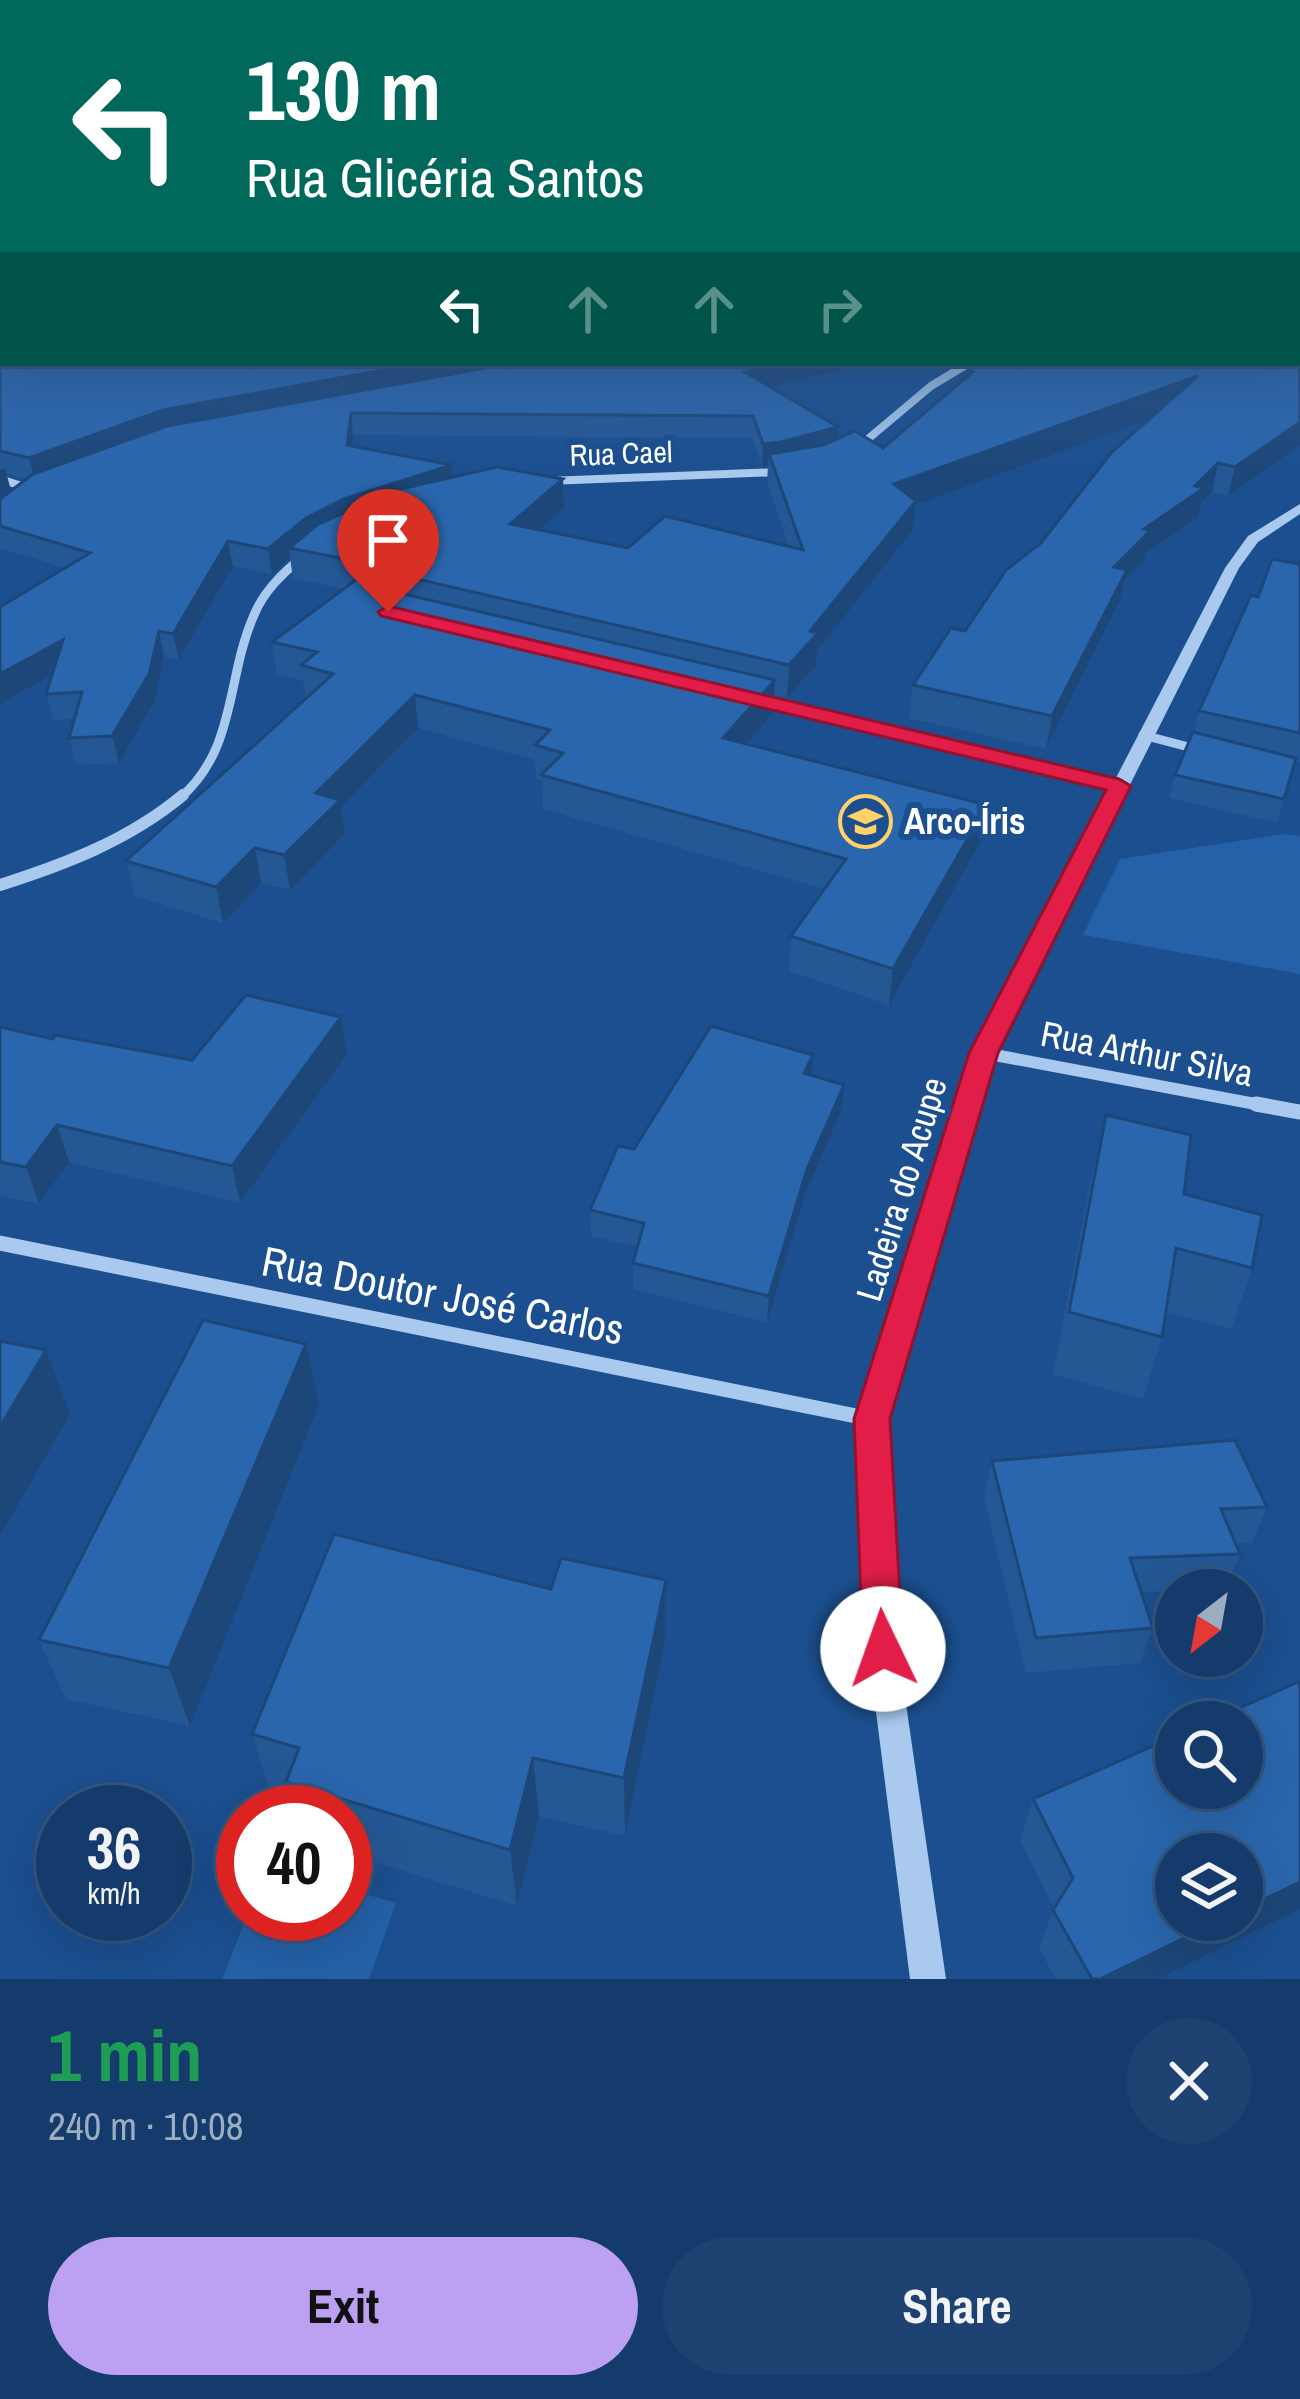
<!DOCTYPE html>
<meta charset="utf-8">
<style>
:root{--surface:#143b6b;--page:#1d4271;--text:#f1f3f6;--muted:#9dadc1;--line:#33557e;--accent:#bca0f2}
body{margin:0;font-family:"Archivo Narrow",sans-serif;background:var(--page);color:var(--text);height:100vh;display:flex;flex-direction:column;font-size:45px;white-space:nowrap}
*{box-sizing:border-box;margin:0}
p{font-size:39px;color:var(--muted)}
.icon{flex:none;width:66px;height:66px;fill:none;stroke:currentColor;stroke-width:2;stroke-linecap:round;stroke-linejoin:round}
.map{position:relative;height:1979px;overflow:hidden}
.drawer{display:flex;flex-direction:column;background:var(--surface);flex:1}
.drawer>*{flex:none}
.top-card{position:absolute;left:0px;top:0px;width:1302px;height:366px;box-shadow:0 12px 48px #0002,0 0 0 3px var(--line);background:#00695c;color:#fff;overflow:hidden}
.needle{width:78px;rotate:211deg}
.controls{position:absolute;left:1155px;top:1569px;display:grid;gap:24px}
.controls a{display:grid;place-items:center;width:108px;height:108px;border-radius:50%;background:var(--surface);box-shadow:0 12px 48px #0002,0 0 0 3px var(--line);font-size:60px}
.speed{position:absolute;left:36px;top:1785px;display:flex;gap:24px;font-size:60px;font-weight:700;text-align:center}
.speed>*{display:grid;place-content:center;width:156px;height:156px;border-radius:50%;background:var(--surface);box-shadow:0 12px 48px #0002,0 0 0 3px var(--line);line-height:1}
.speed small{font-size:30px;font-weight:400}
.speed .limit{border:18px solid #d22;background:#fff;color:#111}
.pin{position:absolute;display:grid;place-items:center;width:102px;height:102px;color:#fff;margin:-123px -51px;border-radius:50% 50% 50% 0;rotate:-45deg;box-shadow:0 0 12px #0007}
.pin .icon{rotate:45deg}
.me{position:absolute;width:132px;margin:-66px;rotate:357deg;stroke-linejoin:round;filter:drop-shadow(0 0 9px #0008)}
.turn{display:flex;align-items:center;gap:42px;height:252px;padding:0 48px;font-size:54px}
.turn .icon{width:156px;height:156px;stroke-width:2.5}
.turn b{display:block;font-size:84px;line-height:102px}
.lanes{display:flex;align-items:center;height:114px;padding:0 48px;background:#0003;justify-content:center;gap:60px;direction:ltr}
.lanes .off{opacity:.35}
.round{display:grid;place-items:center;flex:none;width:126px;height:126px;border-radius:63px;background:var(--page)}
.headline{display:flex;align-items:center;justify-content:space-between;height:204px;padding:0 48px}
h1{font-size:72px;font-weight:800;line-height:90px;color:#1e9e55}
.action{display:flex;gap:24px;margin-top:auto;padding:24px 48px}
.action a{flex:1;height:138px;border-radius:72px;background:var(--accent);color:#111;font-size:48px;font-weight:800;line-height:138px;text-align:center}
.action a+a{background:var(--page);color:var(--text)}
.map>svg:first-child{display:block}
.green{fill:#2461a8}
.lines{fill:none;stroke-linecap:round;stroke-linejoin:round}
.minor-far3{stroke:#a9c9ee;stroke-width:8}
.minor-far2{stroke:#a9c9ee;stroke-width:9}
.minor-far1{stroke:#a9c9ee;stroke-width:12}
.minor{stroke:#a9c9ee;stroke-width:15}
.tertiary{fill:#a9c9ee;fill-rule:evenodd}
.wall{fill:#245895;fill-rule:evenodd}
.shaded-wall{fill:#1d4779}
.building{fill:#2a66ad;stroke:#1d4779;stroke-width:3}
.route{fill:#e11d48;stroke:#92132f;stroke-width:3}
.labels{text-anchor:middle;stroke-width:12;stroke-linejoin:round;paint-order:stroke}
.far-street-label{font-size:30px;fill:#fff;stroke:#1b4f8f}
.poi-label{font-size:36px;font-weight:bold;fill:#fff;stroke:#1b4f8f;text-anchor:start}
.street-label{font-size:36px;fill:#fff;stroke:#1b4f8f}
.near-street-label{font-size:42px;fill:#fff;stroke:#1b4f8f}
</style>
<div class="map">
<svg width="1300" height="1979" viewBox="0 0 1300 1979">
<rect width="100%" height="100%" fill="#1b4f8f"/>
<g class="green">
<path d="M 1284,834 L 1300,836 L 1300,974 L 1083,935 L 1120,859 Z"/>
<path d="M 345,1888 L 396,1903 L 369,1979 L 222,1979 L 248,1914 L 345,1914 Z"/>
</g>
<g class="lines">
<g class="minor-far3">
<path d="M 856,449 L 931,386 L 969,363"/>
<path d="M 0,479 L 34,490"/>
<path d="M 548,481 L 780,472"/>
</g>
<g class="minor-far2">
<path d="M 763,701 L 1119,786"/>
<path d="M 1143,735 L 1200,750"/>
<path d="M 180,798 C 237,749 226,678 254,615 C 264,591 282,574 302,557"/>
</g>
<g class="minor-far1">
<path d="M 0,885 C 66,864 129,840 183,795"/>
<path d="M 984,1053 L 1272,1107"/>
</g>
<g class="minor">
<path d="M 1256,1104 L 1300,1112"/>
<path d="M 0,1243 L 871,1419"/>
</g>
<path class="tertiary" d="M 1300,504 L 1300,514 L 1258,542 L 1239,568 L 995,1053 L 886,1419 L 898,1649 L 946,1979 L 910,1979 L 868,1649 L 858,1419 L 973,1053 L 1225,568 L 1248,536 Z"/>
</g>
<g class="wall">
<path d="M 0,323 L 3,363 L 771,387 L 838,427 L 837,439 L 883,448 L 968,376 L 969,371 L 1299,363 L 1228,496 L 1212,492 L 1201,503 L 1198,517 L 1145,554 L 1144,561 L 1124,581 L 1120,600 L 1046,749 L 909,718 L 913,685 L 965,631 L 1150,418 L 915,505 L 913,530 L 817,651 L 816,665 L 787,698 L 774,695 L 773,713 L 746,744 L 987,805 L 982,839 L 889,1005 L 789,971 L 791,936 L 825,889 L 543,809 L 542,780 L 536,779 L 535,760 L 418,728 L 341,807 L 345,834 L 290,890 L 261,883 L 223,923 L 135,896 L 126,861 L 306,698 L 303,681 L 277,674 L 272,642 L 344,589 L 293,578 L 290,558 L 272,574 L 233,566 L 179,659 L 164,657 L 155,700 L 119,763 L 76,765 L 69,738 L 74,719 L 53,720 L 46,694 L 52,675 L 0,704 L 0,607 L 65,568 L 0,548 L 0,499 L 27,479 L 6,474 L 11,491 L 0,496 ZM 353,435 L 752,438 L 762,467 L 768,466 L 767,483 L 789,546 L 628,548 L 539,530 L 564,508 L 563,479 L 453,477 L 452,465 L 352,446 Z"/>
<path d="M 1300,560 L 1300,763 L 1295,762 L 1277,823 L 1169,798 L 1175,775 L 1194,733 L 1199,711 L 1258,597 L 1299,564 Z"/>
<path d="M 341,1017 L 347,1054 L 240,1203 L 69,1162 L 39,1204 L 0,1196 L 0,1027 L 53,1039 L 192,1060 Z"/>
<path d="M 811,1075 L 841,1111 L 805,1195 L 767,1322 L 633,1289 L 633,1263 L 637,1247 L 591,1236 L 590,1210 L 634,1149 Z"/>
<path d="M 1106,1115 L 1252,1268 L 1231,1329 L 1166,1312 L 1162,1337 L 1143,1399 L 1053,1374 L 1091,1177 Z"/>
<path d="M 319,1405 L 190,1726 L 66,1699 L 39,1640 Z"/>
<path d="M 992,1461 L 1267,1507 L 1252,1543 L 1236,1543 L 1240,1554 L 1225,1590 L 1141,1592 L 1153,1628 L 1140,1663 L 1026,1673 L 984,1497 Z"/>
<path d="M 666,1580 L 665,1642 L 625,1836 L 539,1816 L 517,1906 L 345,1853 L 345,1812 L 295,1812 L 291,1799 L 271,1793 L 252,1734 L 551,1589 Z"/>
<path d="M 1033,1799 L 1300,1909 L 1158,1979 L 1056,1979 L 1039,1948 L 1054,1908 L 1020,1840 Z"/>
</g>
<g class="shaded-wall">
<path d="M 421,363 L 536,363 L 35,481 L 29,458 L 163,410 Z"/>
<path d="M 783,363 L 869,363 L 745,393 L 745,372 Z"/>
<path d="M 1198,376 L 1193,403 L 915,505 L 913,530 L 817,651 L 816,665 L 787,698 L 789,665 L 894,484 Z"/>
<path d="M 351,413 L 353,435 L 350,468 L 347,445 Z"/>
<path d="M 1300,422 L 1300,445 L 1228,496 L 1235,467 Z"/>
<path d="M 838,427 L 837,450 L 769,454 L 768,466 L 762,467 L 763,444 Z"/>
<path d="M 1218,463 L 1212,492 L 1201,503 L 1198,517 L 1145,554 L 1144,561 L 1124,581 L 1120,600 L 1046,749 L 1052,716 L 1114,567 L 1144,529 L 1195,486 Z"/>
<path d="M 452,465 L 454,488 L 289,548 L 290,558 L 272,574 L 268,549 L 306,518 L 344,499 Z"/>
<path d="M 5,468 L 11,491 L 0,496 L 0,470 Z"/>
<path d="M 563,479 L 564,508 L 512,554 L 510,524 Z"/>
<path d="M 228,541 L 233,566 L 179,659 L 173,634 Z"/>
<path d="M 387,572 L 390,603 L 376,584 L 377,576 Z"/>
<path d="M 159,631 L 164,657 L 155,700 L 119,763 L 112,736 Z"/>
<path d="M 63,640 L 69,665 L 0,704 L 0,674 Z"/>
<path d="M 775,680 L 773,713 L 722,772 L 723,738 Z"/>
<path d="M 415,695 L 418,728 L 341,807 L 345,834 L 290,890 L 284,855 L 316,793 Z"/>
<path d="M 987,805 L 982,839 L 889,1005 L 893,969 Z"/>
<path d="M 255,848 L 261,883 L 223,923 L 216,887 Z"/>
<path d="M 341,1017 L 347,1054 L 240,1203 L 232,1166 Z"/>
<path d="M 813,1055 L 811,1081 L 804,1073 Z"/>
<path d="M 844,1085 L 841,1111 L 805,1195 L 767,1322 L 769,1296 L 807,1169 Z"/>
<path d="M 57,1125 L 69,1162 L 39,1204 L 26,1167 Z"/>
<path d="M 306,1344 L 319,1405 L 190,1726 L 169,1668 Z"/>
<path d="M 46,1350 L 70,1414 L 0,1536 L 0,1427 Z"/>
<path d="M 666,1580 L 665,1642 L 625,1836 L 624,1778 Z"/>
<path d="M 533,1758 L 539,1816 L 517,1906 L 510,1850 Z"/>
<path d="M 1300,1882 L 1300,1909 L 1158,1979 L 1100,1979 L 1221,1920 L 1242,1920 L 1242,1910 Z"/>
</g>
<g class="building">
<path d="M 1299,215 L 1300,422 L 1235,467 L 1218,463 L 1195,486 L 1204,488 L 1144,529 L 1150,531 L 1114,567 L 1127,570 L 1052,716 L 913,685 L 951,628 L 965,631 L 1006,570 L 1041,543 L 1111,453 L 1198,376 L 894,484 L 916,501 L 810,631 L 818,633 L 789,665 L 387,572 L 377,576 L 376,584 L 382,589 L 775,680 L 723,738 L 987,805 L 893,969 L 791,936 L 846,859 L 541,775 L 563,753 L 535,745 L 550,730 L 415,695 L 316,793 L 340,800 L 284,855 L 255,848 L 216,887 L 126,861 L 333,674 L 301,665 L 317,652 L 272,642 L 376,565 L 289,548 L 317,525 L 392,491 L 497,467 L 563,479 L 510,524 L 628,548 L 665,516 L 803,550 L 769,454 L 823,445 L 855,431 L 883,448 L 973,372 L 969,371 L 973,363 L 1299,363 Z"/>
<path d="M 0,323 L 3,323 L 3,363 L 421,363 L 163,410 L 29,458 L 0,451 Z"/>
<path d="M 512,363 L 783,363 L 745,372 L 838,427 L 781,442 L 763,444 L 753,416 L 351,413 L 347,445 L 452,465 L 344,499 L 306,518 L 268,549 L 228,541 L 173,634 L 159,631 L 149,674 L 112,736 L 69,738 L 82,692 L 46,694 L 63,640 L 0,674 L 0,607 L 90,553 L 0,526 L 0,499 L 33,474 L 167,426 Z"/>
<path d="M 1272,559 L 1299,564 L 1300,560 L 1300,733 L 1199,711 L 1251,595 L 1258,597 Z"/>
<path d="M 1193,732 L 1296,758 L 1284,799 L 1175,775 Z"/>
<path d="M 246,995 L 341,1017 L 232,1166 L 57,1125 L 26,1167 L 0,1162 L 0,1027 L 53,1039 L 55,1035 L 192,1060 Z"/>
<path d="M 711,1026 L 813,1055 L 804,1073 L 844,1085 L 807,1169 L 769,1296 L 633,1263 L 644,1223 L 590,1210 L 618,1146 L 634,1149 Z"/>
<path d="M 1106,1115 L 1191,1135 L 1184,1194 L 1262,1215 L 1252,1268 L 1176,1248 L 1162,1337 L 1069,1312 Z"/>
<path d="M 203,1320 L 306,1344 L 169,1668 L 39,1640 Z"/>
<path d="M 0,1341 L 46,1350 L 0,1427 Z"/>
<path d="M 1235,1440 L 1267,1507 L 1221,1509 L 1240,1554 L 1130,1558 L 1153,1628 L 1036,1638 L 992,1461 Z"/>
<path d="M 334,1534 L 551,1589 L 561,1558 L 666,1580 L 624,1778 L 533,1758 L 510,1850 L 286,1782 L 299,1748 L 252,1734 Z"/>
<path d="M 1298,1682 L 1300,1686 L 1300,1882 L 1242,1910 L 1242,1854 L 1176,1854 L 1176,1920 L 1221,1920 L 1100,1979 L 1092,1979 L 1053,1910 L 1073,1878 L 1033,1799 L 1176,1736 L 1176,1788 L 1242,1788 L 1242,1722 L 1208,1722 Z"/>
</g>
<linearGradient id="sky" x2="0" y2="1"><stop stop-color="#0f2b4f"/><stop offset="0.42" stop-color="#39639b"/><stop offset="1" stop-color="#39639b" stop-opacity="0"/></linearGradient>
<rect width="1300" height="475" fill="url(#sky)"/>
<path class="route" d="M 388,606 L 1119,779 L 1131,786 L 998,1053 L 890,1419 L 903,1649 L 897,1663 L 883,1668 L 869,1663 L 863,1649 L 854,1419 L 969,1053 L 1106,790 L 381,616 L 378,612 Z"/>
<defs>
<symbol id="school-ring" viewBox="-11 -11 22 22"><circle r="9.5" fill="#1b4f8f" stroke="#ffd166" stroke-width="1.5"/><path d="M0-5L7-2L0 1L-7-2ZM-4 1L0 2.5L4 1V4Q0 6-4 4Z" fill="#ffd166"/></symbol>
</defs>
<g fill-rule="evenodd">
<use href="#school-ring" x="836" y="792" width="59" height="59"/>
</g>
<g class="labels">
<g class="far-street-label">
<text transform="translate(621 454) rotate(-2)" y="10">Rua Cael</text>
</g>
<g class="poi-label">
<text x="904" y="834">Arco-Íris</text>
</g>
<g class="street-label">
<text transform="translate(1147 1053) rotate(11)" y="13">Rua Arthur Silva</text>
<text transform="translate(901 1189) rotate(-73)" y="13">Ladeira do Acupe</text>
</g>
<g class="near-street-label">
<text transform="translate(443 1295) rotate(11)" y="15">Rua Doutor José Carlos</text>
</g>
</g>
</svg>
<div class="controls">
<a><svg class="needle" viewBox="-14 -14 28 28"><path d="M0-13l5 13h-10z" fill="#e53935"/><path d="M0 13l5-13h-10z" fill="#9dadc1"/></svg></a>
<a><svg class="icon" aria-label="search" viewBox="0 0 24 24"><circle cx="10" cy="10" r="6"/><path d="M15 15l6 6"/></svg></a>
<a><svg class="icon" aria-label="layers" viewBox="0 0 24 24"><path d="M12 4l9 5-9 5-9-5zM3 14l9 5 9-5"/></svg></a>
</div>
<div class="speed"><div>36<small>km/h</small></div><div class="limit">40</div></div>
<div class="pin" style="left:388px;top:612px;background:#d93025"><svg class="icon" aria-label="arrive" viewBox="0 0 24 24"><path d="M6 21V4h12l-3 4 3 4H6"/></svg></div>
<svg class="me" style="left:883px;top:1649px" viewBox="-20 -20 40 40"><circle r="19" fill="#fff"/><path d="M0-13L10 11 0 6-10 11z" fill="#e11d48"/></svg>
<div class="top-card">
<div class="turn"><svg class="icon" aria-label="left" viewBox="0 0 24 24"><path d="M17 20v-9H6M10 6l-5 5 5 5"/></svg><div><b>130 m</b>Rua Glicéria Santos</div></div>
<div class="lanes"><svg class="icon" aria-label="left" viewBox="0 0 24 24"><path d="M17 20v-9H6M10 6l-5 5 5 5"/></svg><svg class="icon off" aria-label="ahead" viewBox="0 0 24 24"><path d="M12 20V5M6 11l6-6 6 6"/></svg><svg class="icon off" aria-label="ahead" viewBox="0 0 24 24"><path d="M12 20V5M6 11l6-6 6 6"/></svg><svg class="icon off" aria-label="right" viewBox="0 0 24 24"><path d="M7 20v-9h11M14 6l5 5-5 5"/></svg></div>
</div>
</div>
<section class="drawer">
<div class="headline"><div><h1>1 min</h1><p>240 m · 10:08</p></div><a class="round"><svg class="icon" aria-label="close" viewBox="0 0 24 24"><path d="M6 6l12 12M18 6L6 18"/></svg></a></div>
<div class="action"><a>Exit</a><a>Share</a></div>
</section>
